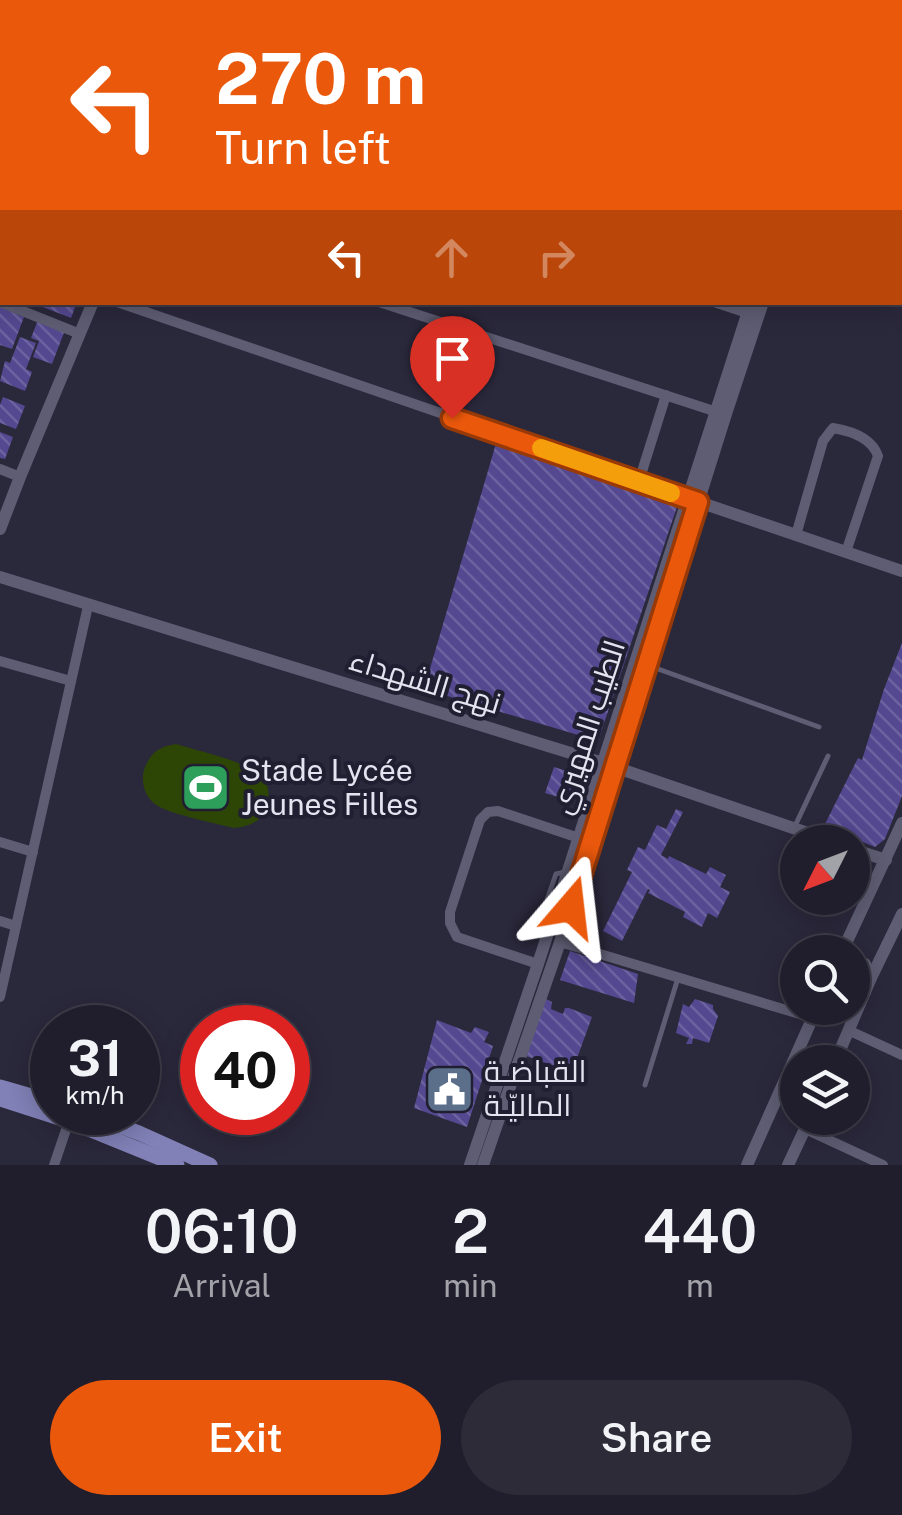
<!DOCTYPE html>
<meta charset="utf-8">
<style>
:root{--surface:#201e2c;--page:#2d2b38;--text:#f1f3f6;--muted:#a2a2a9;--line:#3d3c48;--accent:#ea580c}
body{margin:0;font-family:"Public Sans",Cairo,sans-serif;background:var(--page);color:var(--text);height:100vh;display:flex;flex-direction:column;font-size:38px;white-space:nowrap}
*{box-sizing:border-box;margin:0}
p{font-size:32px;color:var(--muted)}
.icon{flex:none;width:55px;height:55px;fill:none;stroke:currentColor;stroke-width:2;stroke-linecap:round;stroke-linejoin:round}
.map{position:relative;height:1165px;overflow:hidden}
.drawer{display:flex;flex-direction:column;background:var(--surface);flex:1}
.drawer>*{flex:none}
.hud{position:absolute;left:0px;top:0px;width:902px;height:305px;box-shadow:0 5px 25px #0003,0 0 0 2px var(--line);background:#ea580c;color:#fff;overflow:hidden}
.needle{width:65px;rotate:228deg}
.controls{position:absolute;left:780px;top:825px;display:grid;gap:20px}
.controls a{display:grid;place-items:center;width:90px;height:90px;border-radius:50%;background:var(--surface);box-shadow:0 5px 25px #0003,0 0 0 2px var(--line);font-size:50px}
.speed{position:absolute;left:30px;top:1005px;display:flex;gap:20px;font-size:50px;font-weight:700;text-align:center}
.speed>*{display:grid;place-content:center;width:130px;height:130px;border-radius:50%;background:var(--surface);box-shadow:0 5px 25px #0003,0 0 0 2px var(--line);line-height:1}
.speed small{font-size:25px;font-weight:400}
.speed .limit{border:15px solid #d22;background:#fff;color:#111}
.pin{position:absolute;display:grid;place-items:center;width:85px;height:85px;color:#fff;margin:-102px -42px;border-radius:50% 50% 50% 0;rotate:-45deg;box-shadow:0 0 10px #0007}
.pin .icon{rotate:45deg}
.me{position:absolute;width:110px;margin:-55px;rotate:17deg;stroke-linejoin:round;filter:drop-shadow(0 0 8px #0008)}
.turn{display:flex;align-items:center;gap:35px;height:210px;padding:0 50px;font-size:45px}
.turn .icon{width:130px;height:130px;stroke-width:2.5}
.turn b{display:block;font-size:70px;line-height:85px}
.lanes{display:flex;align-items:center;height:95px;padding:0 50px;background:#0003;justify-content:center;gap:50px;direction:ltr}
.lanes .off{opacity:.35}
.eta{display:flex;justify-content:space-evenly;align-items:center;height:170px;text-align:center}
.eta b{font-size:60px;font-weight:600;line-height:70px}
.action{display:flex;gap:20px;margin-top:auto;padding:20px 50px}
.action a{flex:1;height:115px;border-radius:60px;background:var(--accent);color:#fff;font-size:40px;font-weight:600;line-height:115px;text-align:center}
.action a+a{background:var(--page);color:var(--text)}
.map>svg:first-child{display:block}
.park{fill:#2e4605}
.building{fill:url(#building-back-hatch)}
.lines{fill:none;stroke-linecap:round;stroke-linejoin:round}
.service{stroke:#5e5d73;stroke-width:5}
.minor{stroke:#5e5d73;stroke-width:10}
.tertiary{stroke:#5e5d73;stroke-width:12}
.primary{stroke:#8180b7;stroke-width:15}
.route-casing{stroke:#983908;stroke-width:25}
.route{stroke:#ea580c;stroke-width:18}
.slow{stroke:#f59e0b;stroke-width:18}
.labels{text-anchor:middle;stroke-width:8;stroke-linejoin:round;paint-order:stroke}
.street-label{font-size:30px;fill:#e4e3f0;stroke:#201e31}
.poi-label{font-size:30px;fill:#e4e3f0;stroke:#201e31;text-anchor:start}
</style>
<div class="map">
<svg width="902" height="1165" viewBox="0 0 902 1165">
<defs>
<pattern id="building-back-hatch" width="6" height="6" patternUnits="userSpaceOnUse" patternTransform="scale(2.5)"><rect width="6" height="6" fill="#544890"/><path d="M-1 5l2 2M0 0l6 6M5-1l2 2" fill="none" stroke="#6c62a0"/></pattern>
</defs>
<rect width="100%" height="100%" fill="#2a283b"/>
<path class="park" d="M 176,744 C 195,750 246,762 259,773 C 269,782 271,797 266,809 C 260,823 247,827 234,828 C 215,823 173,815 158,806 C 144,798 139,779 146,765 C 152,751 162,746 176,744 Z"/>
<g class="building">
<path d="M 30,302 L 77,302 L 71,318 Z"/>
<path d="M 0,307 L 24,317 L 12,349 L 0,345 Z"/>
<path d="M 38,320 L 65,330 L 52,364 L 33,357 L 39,341 L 31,338 Z"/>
<path d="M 20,337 L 36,343 L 26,369 L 32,372 L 25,391 L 0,381 L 5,361 L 10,363 Z"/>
<path d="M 3,397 L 25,406 L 16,429 L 0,423 L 0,405 Z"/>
<path d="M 0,432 L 13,437 L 5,459 L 0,458 Z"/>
<path d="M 497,440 L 678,504 L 598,741 L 424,689 Z"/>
<path d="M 902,643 L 902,796 L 885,839 L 875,847 L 824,826 L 858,758 L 862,760 L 884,689 Z"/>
<path d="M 554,767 L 576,774 L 568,800 L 545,793 Z"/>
<path d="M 676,809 L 683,812 L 661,855 L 668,859 L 669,856 L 706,874 L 710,867 L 726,875 L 720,887 L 730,892 L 717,918 L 708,913 L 702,927 L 683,917 L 685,912 L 648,893 L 650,890 L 648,889 L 622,941 L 603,931 L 632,872 L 627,870 L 638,847 L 645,850 L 657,825 L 666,829 Z"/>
<path d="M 570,951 L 638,974 L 634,1003 L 560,980 Z"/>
<path d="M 544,998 L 552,1002 L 551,1009 L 563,1014 L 565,1008 L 569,1008 L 592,1017 L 572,1072 L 526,1056 Z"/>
<path d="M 695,999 L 713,1005 L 713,1009 L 718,1016 L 709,1043 L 693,1038 L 692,1044 L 686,1044 L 689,1038 L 676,1033 L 683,1004 L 689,1007 Z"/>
<path d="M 437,1020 L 471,1033 L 475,1027 L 489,1032 L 484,1042 L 493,1046 L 467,1127 L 414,1108 Z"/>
</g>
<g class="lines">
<g class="service">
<path d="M 814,0 L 820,2"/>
<path d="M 647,665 L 819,727"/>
<path d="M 795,826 L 828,756"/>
<path d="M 546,925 L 541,917 L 556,874 L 565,872"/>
<path d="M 645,1085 L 678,978"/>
</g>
<g class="minor">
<path d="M 40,0 L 45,2"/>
<path d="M 361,0 L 368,2"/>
<path d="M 132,2 L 133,0"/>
<path d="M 655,2 L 656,0"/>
<path d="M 0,77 L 2,73"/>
<path d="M 0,302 L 80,334"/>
<path d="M 117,302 L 688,498"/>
<path d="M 379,302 L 720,413"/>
<path d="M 714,302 L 747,313"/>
<path d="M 0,469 L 20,477"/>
<path d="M 639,481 L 666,395"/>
<path d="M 796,535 L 823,441 L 833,428 C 851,431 872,438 878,456 L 846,552"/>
<path d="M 0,661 L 71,681"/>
<path d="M 0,842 L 33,852"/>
<path d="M 0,921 L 16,926"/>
<path d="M 560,942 L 813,1018"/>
<path d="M 538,964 L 457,937 L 450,923 L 450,912 L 480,820 L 488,812 L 498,811 L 579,838"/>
<path d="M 0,997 L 88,606"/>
<path d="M 850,1031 L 902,1055"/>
<path d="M 805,1129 L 883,1165"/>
<path d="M 54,1165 L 69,1121"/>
</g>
<g class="tertiary">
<path d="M 216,2 L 217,0"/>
<path d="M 847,2 L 848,0"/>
<path d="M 859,2 L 860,0"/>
<path d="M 690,499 L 902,571"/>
<path d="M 0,529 L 20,477 L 93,302"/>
<path d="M 0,577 L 603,763 L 834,842"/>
<path d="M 852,849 L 886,860"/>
<path d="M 842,952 L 902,823"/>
<path d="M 852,958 L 865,964 L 871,978 L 865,992 L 852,997"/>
<path d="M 871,978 L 902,914"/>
<path d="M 835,1062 L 865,992"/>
<path d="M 470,1165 L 538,964 L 751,302"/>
<path d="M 483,1165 L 560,942 L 726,414 L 763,302"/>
<path d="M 747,1165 L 817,1008"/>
<path d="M 788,1165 L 810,1118"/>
</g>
<g class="primary">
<path d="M 0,1087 L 52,1102"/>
<path d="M 0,1099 L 69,1121 L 177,1165"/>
<path d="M 83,1112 L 139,1133 L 210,1165"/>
</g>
</g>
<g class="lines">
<defs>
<path id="route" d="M 452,418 L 698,502 L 571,907"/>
</defs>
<use href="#route" class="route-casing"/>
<use href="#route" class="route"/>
<path class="slow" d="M 541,448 L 671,493"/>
</g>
<defs>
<symbol id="stadium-square" viewBox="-11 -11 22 22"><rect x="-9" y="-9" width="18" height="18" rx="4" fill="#2e9e5b" stroke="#201e31"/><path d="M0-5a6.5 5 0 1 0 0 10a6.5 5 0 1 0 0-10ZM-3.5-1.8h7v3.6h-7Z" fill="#fff"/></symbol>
<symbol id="civic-square" viewBox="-11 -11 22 22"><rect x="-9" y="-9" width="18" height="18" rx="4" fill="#5c6f8a" stroke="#201e31"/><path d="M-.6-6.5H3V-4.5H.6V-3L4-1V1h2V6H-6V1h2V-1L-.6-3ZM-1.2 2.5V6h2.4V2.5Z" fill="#fff"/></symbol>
</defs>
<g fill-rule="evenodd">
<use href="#stadium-square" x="178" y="760" width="55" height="55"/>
<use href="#civic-square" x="422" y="1062" width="55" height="55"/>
</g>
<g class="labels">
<g class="street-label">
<text transform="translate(425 682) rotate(17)" y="10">نهج الشهداء</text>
<text transform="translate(588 727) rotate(-72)" y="10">الطيب المهيري</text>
</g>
<g class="poi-label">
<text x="241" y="781">Stade Lycée<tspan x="241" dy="34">Jeunes Filles</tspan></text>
<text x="484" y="1082">القباضـة<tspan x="484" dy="34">الماليّـة</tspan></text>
</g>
</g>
</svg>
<div class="controls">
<a><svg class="needle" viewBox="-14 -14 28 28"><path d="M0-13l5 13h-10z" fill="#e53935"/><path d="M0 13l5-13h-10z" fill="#a2a2a9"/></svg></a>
<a><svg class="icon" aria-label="search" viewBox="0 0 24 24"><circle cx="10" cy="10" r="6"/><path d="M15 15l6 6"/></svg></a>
<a><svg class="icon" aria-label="layers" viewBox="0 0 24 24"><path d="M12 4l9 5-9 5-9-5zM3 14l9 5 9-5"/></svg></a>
</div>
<div class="speed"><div>31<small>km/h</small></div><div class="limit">40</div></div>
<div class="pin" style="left:452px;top:418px;background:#d93025"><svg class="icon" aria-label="arrive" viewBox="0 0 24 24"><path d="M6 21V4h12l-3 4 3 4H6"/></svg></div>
<svg class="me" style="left:571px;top:907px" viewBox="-20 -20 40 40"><path d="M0-17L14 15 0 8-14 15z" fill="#ea580c" stroke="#fff" stroke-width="4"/></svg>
<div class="hud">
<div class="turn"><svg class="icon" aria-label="left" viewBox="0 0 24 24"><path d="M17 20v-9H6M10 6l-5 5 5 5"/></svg><div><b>270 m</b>Turn left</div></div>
<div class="lanes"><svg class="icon" aria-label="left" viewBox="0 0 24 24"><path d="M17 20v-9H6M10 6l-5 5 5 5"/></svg><svg class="icon off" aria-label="ahead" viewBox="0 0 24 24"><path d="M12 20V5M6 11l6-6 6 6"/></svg><svg class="icon off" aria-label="right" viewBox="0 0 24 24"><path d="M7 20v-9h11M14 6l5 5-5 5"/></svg></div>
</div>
</div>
<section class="drawer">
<div class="eta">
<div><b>06:10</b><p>Arrival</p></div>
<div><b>2</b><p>min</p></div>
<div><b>440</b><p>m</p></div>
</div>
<div class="action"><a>Exit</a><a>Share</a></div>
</section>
